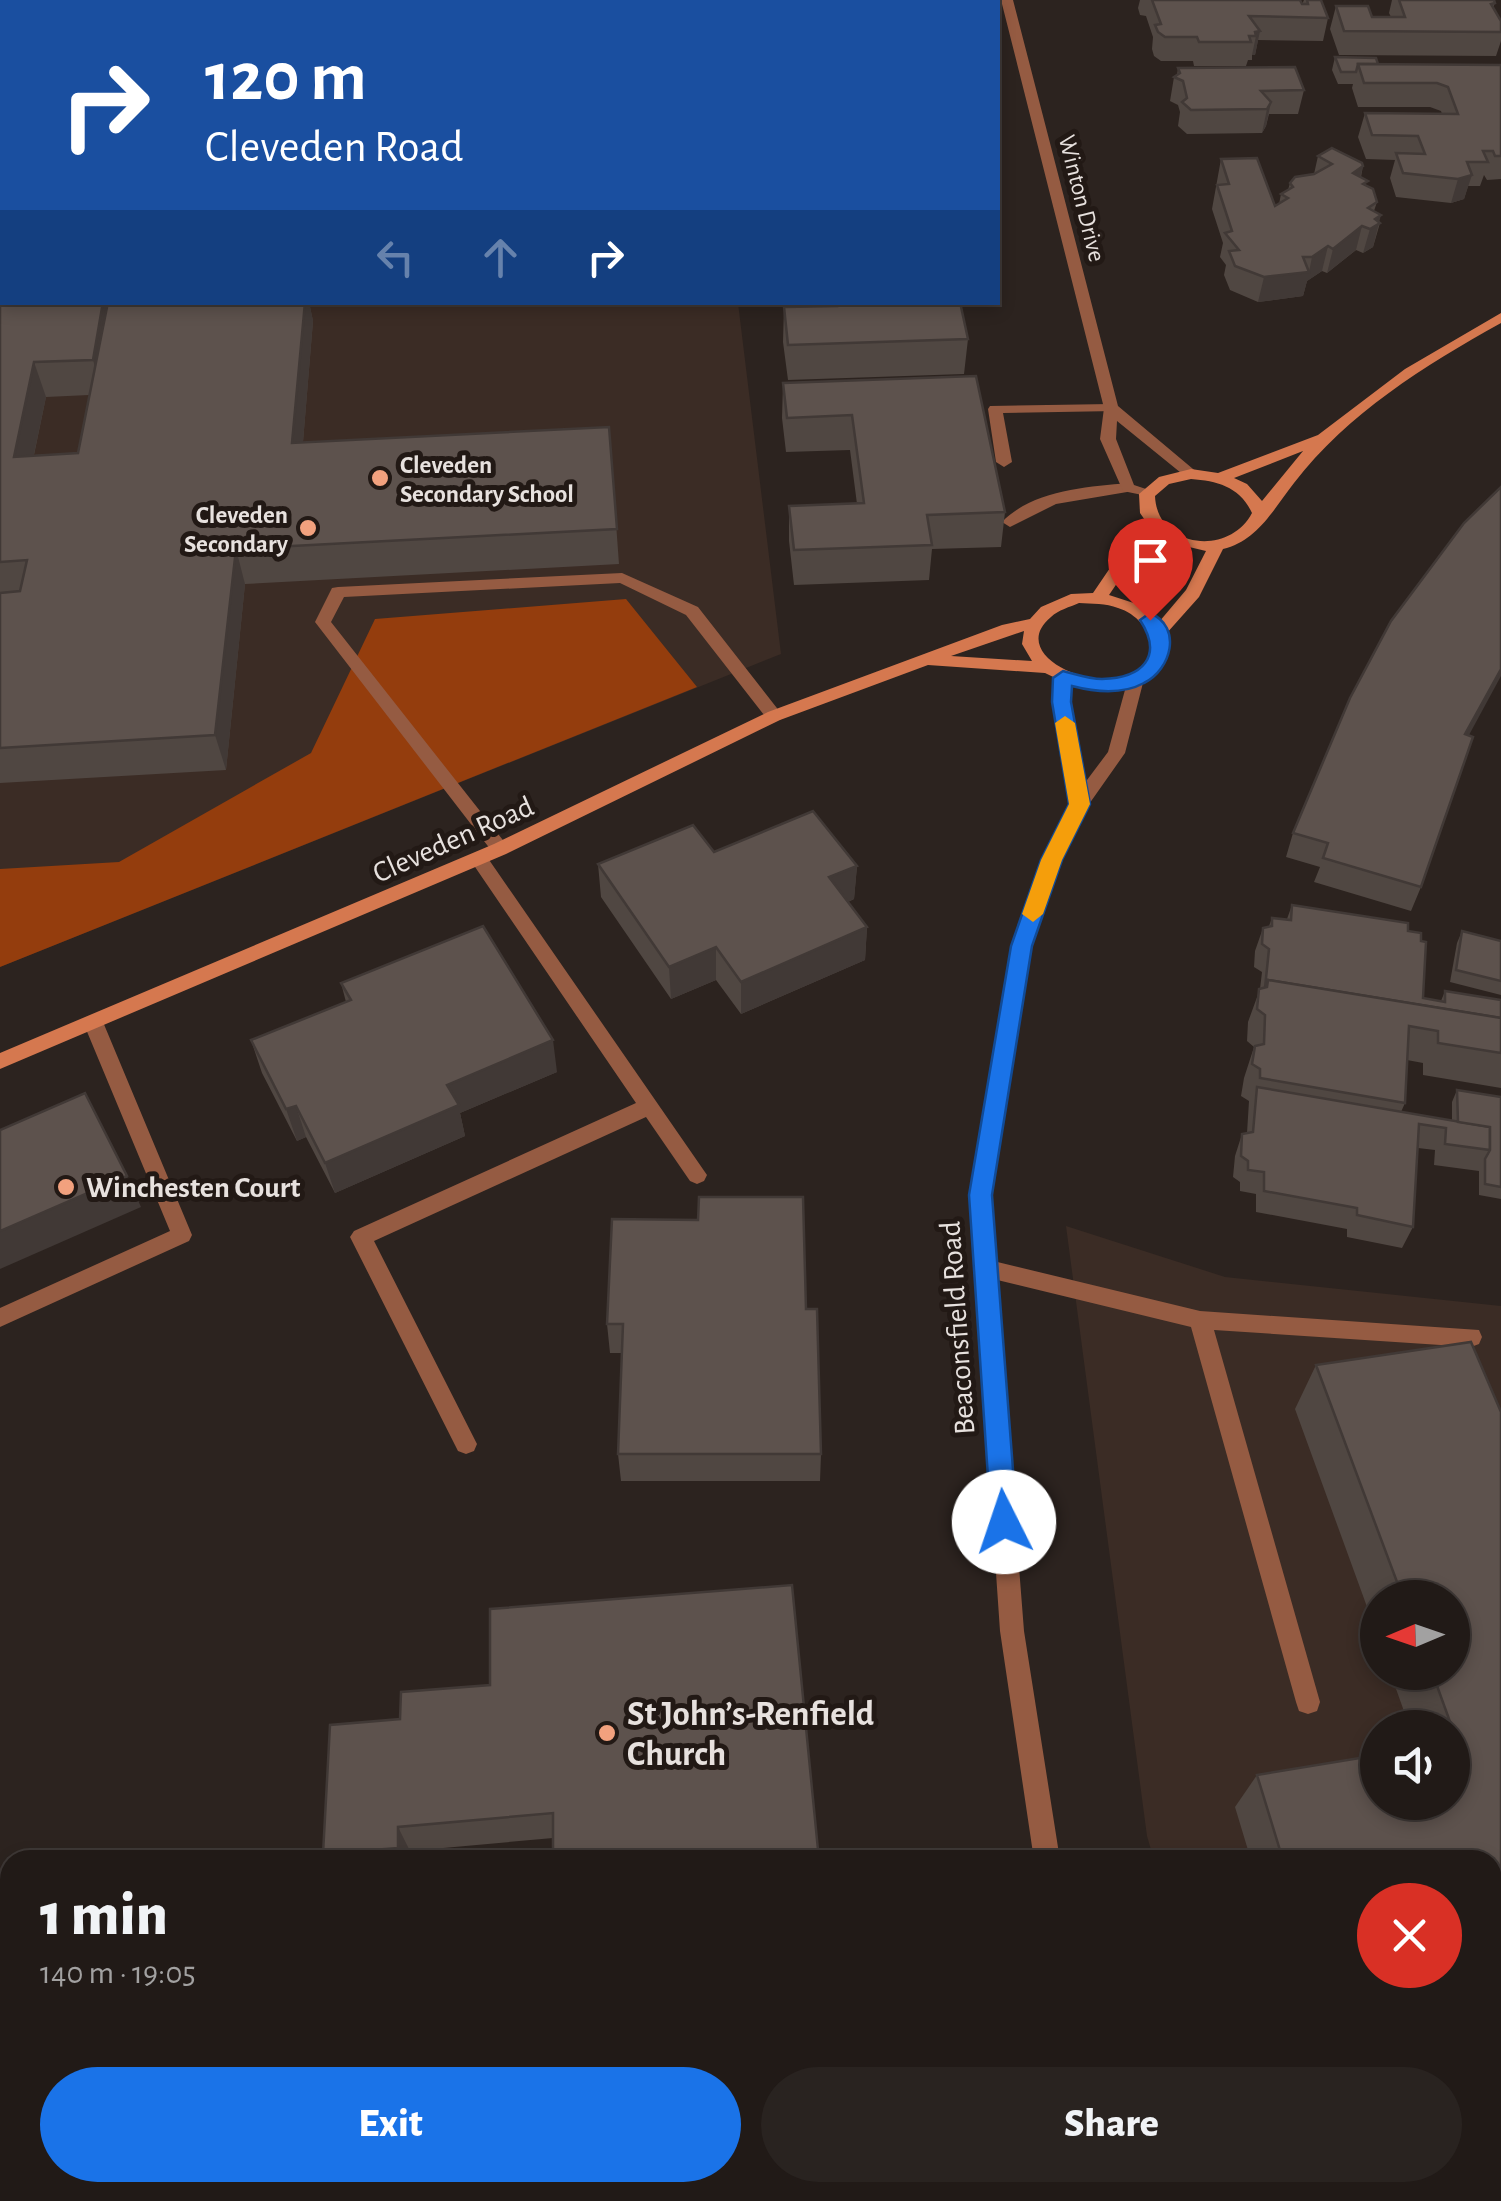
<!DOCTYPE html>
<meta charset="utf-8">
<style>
:root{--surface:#211a17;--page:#292320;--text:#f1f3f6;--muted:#a2a1a1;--line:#3e3836;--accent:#1a73e8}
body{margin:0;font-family:"Alegreya Sans",sans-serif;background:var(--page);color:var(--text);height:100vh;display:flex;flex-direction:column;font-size:38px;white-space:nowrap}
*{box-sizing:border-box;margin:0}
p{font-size:32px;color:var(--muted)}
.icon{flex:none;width:55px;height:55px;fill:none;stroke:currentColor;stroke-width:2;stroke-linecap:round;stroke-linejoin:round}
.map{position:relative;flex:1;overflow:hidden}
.panel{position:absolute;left:0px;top:1850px;width:1502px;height:352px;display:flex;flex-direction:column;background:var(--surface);border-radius:30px 30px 0 0;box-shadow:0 5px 15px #0003,0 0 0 2px var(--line)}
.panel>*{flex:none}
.banner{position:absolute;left:0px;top:0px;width:1000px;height:305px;box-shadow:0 5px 15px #0003,0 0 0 2px var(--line);background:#1a4fa0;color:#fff;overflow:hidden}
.needle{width:65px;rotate:268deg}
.fabs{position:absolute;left:1360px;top:1580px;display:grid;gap:20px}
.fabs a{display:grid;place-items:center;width:110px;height:110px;border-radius:50%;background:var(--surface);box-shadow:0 5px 15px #0003,0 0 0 2px var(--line);font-size:50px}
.pin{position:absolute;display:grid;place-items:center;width:85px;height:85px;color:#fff;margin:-102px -42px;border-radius:50% 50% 50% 0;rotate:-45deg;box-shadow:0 0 10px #0007}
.pin .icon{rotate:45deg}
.me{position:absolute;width:110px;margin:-55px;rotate:356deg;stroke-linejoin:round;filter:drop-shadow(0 0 8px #0008)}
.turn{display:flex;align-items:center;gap:35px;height:210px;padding:0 40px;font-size:45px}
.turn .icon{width:130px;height:130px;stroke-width:2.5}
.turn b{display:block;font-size:70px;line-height:85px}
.lanes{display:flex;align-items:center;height:95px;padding:0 40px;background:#0003;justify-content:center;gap:50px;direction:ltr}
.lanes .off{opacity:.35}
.round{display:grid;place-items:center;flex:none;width:105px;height:105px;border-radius:52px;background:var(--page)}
.overview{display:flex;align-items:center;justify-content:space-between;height:170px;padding:0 40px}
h1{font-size:60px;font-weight:800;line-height:75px}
.cta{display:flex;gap:20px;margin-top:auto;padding:20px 40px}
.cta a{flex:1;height:115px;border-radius:60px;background:var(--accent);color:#fff;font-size:40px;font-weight:800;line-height:115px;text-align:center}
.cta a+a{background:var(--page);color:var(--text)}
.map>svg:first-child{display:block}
.built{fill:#3b2c25;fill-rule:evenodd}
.forest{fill:#943d0d}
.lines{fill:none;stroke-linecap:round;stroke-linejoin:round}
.lane{fill:#955b42;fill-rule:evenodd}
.street{fill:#955b42;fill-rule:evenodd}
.secondary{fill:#d5784f;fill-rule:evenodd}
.wall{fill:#504742;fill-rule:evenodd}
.shaded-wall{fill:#413936}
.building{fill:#5d524d;stroke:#413936;stroke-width:2.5}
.route{fill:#1a73e8;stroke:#114b97;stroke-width:2.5}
.slow{fill:#f59e0b}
.poi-dot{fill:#f2a17e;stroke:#221915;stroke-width:4}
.labels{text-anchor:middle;stroke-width:10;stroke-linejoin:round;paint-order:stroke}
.far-street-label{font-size:25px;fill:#e7e1de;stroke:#221915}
.far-poi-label{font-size:25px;font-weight:bold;fill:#e7e1de;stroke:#221915;text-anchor:start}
.street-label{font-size:30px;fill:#e7e1de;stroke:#221915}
.poi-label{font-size:30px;font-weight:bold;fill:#e7e1de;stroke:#221915;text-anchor:start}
.near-poi-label{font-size:35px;font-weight:bold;fill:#e7e1de;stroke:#221915;text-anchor:start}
</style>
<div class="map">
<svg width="1501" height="2201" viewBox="0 0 1501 2201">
<rect width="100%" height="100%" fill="#2c231f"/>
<g class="built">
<path d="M 0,166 L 2,302 L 738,303 L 781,654 L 0,967 Z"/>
<path d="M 1066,1226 L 1225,1277 L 1501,1306 L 1501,2201 L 1258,2201 L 1255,2193 L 1492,2192 L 1492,1860 L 1154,1860 L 1147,1836 ZM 1378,1598 L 1452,1598 L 1452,1672 L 1378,1672 ZM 1378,1728 L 1452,1728 L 1452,1802 L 1378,1802 Z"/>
</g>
<path class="forest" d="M 626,599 L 697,687 L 0,967 L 0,869 L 119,862 L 311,753 L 375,619 Z"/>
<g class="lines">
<g class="lane">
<path d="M 1111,404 L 1116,405 L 1116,411 L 1003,413 L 1012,462 L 1004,467 L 996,462 L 988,409 L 990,406 Z"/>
<path d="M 1128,483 L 1136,488 L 1133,491 L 1056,504 L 1010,527 L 1002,522 C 1033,490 1086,487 1128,483 Z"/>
<path d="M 622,573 L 698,607 L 780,712 L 783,716 L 780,720 L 768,720 L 686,615 L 620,583 L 344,597 L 331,622 L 506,844 L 509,849 L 500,856 L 494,854 L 315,622 L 332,588 L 338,587 Z"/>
<path d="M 479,852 L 485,854 L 707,1175 L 704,1181 L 697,1184 L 690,1181 L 646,1117 L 374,1241 L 477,1444 L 474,1451 L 466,1454 L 458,1451 L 350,1237 L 354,1231 L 636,1103 L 473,864 L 470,859 Z"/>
<path d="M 93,1014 L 103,1022 L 192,1235 L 189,1241 L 0,1327 L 0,1308 L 170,1231 L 83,1022 Z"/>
<path d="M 985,1259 L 1200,1311 L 1479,1330 L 1482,1337 L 1479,1344 L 1471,1347 L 1214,1330 L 1320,1702 L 1317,1711 L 1308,1714 L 1299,1711 L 1296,1702 L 1191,1327 L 985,1277 L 977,1274 L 974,1268 L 977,1262 Z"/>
</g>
<g class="street">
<rect x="494" y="0" width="12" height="2"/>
<path d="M 1001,0 L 1013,0 L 1118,406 L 1199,474 L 1191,479 L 1186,477 L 1117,421 L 1116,439 L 1134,485 L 1152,491 L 1152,497 L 1123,491 L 1100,439 L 1104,408 Z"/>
<path d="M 2,26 L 2,43 L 0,44 L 0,27 Z"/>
<rect x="0" y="132" width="2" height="8"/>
<path d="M 1063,672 L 1071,678 L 1070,702 L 1084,784 L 1108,752 L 1128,679 L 1136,673 L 1144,679 L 1125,753 L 1087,807 L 1061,859 L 1031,946 L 990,1195 L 1024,1631 L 1060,1860 L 1034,1860 L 1000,1631 L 970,1195 L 1013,946 L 1043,859 L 1070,804 L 1052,702 L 1055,678 Z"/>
<path d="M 1127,2192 L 1156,2192 L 1159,2201 L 1131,2201 Z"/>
</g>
<path class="secondary" d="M 1501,313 L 1501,323 C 1424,366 1348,413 1294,483 C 1273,510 1257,541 1223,549 L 1199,597 L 1166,634 L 1168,647 L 1158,670 L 1138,685 L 1106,692 L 1074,687 L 1045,673 L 928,665 L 780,720 L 506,854 L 0,1069 L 0,1053 L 494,844 L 768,712 L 1002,625 L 1030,619 L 1041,607 L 1071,594 L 1093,593 L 1129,540 L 1147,523 L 1140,513 L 1139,494 L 1159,477 L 1191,469 L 1218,473 L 1318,435 L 1405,369 ZM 1303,451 L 1262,501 L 1247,484 L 1234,478 ZM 1191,479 C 1218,481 1240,487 1252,513 C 1229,557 1157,548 1155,496 L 1169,484 ZM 1155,533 L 1168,542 L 1206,551 L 1186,590 L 1159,622 L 1143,606 L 1109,595 L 1141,548 ZM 1079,603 C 1092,604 1106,603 1118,608 C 1147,617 1165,652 1135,672 C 1098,696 1005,655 1051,617 C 1058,610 1070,607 1079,603 ZM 1024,631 L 1022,644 L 1032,661 L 951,656 Z"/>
</g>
<g class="wall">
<path d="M 92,0 L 153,0 L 153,2 L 93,2 Z"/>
<rect x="365" y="0" width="57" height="2"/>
<rect x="583" y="0" width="49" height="2"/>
<rect x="799" y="0" width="102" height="2"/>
<path d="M 1140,0 L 1300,0 L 1302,4 L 1304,0 L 1321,0 L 1328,18 L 1323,41 L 1258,40 L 1255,55 L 1252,55 L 1252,60 L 1248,60 L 1246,66 L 1194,66 L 1193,61 L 1161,61 L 1154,56 L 1152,49 L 1153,37 L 1146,16 L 1140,15 L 1138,8 Z"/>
<path d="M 1392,0 L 1494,0 L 1495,3 L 1493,8 L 1501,21 L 1501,41 L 1496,56 L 1339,55 L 1330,29 L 1336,6 L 1372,17 L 1391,17 L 1389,13 Z"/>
<path d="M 1335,57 L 1378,64 L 1501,65 L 1501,179 L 1487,180 L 1484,175 L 1480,186 L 1468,186 L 1464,199 L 1451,203 L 1396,197 L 1390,178 L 1395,160 L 1366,159 L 1358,137 L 1365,113 L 1442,114 L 1441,111 L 1430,107 L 1358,107 L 1352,88 L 1353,84 L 1338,84 L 1332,70 Z"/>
<path d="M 1178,68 L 1304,90 L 1298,114 L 1269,114 L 1266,126 L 1262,133 L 1187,134 L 1178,126 L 1180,112 L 1178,105 L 1170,101 L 1174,77 L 1177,75 Z"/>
<path d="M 1318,156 L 1363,166 L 1361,177 L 1377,202 L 1374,211 L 1380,223 L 1373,247 L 1363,253 L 1356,250 L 1327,273 L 1322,271 L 1307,281 L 1303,296 L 1258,302 L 1230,290 L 1224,275 L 1226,265 L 1220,257 L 1223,243 L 1212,209 L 1221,159 L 1275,206 L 1279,204 L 1281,194 L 1288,190 L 1290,183 L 1314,174 Z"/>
<path d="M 0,288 L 2,302 L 309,302 L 313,321 L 303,442 L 609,427 L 619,564 L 245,584 L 226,770 L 0,783 ZM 89,395 L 78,453 L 34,455 L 46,397 Z"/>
<path d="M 830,302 L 960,302 L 968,339 L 964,374 L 788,380 L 783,342 L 784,307 L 831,306 Z"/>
<path d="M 976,376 L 1005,512 L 1001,547 L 932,549 L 929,580 L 794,585 L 789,541 L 789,506 L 857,504 L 850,450 L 786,452 L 782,418 L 783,383 Z"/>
<path d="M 1468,735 L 1421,887 L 1411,911 L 1314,882 L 1320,867 L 1286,857 L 1293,833 Z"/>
<path d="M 714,852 L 857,866 L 854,899 L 848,902 L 867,927 L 865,960 L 741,1014 L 716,980 L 671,999 L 601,897 L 598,864 Z"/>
<path d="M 1292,905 L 1408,931 L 1423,998 L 1441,1001 L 1445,991 L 1501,1000 L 1501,1088 L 1423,1075 L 1423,1063 L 1407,1060 L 1405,1103 L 1401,1112 L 1452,1121 L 1452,1102 L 1457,1090 L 1501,1097 L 1501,1199 L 1479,1195 L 1479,1171 L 1434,1165 L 1435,1150 L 1418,1148 L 1413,1227 L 1402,1248 L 1347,1237 L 1347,1229 L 1256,1212 L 1256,1194 L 1240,1191 L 1240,1182 L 1233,1177 L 1235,1156 L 1242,1134 L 1247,1133 L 1249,1101 L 1241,1096 L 1244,1078 L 1254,1047 L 1247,1041 L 1248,1022 L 1260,989 L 1262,972 L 1254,967 L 1255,951 L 1263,928 L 1269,926 L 1272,918 L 1287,919 Z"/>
<path d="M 1462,931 L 1501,941 L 1501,995 L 1450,982 L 1457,943 Z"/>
<path d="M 341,983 L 557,1072 L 460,1113 L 465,1136 L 335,1193 L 306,1137 L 297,1141 L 262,1073 L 251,1040 L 346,1002 Z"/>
<path d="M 806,1309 L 821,1454 L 820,1481 L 621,1481 L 618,1454 L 622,1353 L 610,1353 L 607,1324 Z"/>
<path d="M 1316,1365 L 1501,1412 L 1501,1992 L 1492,1969 L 1492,1860 L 1251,1860 L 1235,1807 L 1257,1775 L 1452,1802 L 1452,1728 L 1410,1728 L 1390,1672 L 1452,1672 L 1452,1598 L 1378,1598 L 1378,1637 L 1295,1409 Z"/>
<path d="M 330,1725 L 819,1860 L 553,1838 L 410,1851 L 410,1860 L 327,1860 L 323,1854 Z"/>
<path d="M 612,2192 L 851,2192 L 848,2200 L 840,2201 L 612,2201 Z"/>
</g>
<g class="shaded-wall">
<path d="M 1260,31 L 1255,55 L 1252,55 L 1256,36 L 1255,32 Z"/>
<path d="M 1271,102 L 1266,126 L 1262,133 L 1267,109 Z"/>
<path d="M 1363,166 L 1357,190 L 1353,173 Z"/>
<path d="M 1472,175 L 1464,199 L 1451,203 L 1458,179 Z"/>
<path d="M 1381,215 L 1373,247 L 1363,253 L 1370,229 L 1375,219 Z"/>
<path d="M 1362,226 L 1356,250 L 1327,273 L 1333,249 Z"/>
<path d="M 1328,246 L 1322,271 L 1307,281 L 1303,296 L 1258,302 L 1264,277 L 1309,272 L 1312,257 Z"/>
<path d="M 103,302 L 113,302 L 103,395 L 93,360 Z"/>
<path d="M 305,302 L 309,302 L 313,321 L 300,478 L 292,443 Z"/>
<path d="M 34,362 L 46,397 L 26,492 L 14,457 Z"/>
<path d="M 236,549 L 245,584 L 226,770 L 215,735 Z"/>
<path d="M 1501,669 L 1501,676 L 1456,759 L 1465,734 Z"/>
<path d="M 857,866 L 854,899 L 827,911 L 829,877 Z"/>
<path d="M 867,927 L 865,960 L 741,1014 L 741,982 Z"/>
<path d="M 716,947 L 716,980 L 671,999 L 669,967 Z"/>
<path d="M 553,1040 L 557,1072 L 460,1113 L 465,1136 L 335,1193 L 325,1163 L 447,1085 Z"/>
<path d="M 296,1106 L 306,1137 L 297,1141 L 286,1109 Z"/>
<path d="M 127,1176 L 141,1207 L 0,1269 L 0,1231 Z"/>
<path d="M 398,1827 L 410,1851 L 410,1860 L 404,1860 L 398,1848 Z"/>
<path d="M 126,2192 L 133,2192 L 141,2201 L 134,2201 Z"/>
</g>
<g class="building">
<path d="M 1152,0 L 1300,0 L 1302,4 L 1308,4 L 1307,0 L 1321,0 L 1328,18 L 1249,16 L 1260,31 L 1255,32 L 1256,36 L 1249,36 L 1251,42 L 1199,42 L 1197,37 L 1165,37 L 1158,32 L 1155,25 L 1161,24 Z"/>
<path d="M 1399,0 L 1494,0 L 1495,3 L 1491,4 L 1501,21 L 1501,32 L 1344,31 L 1336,6 L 1368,6 L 1372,17 L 1405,17 Z"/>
<path d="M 1335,57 L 1376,58 L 1378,64 L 1358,64 L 1356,72 L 1341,72 Z"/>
<path d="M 1358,64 L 1501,65 L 1501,156 L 1495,156 L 1493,151 L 1483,151 L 1488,162 L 1467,162 L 1472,175 L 1458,179 L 1403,173 L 1396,153 L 1425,154 L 1418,136 L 1372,135 L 1365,113 L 1458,114 L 1448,87 L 1437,83 L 1364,83 Z"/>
<path d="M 1295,67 L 1304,90 L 1261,91 L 1271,102 L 1267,109 L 1191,110 L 1182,102 L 1187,98 L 1183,81 L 1174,77 L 1180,73 L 1178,68 Z"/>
<path d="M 1332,148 L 1362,163 L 1363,166 L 1353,173 L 1368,181 L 1363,184 L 1373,189 L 1377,202 L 1368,208 L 1381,215 L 1375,219 L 1380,223 L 1370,229 L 1362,226 L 1333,249 L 1328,246 L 1312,257 L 1303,257 L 1309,272 L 1264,277 L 1235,266 L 1229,251 L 1239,250 L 1225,233 L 1232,231 L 1217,185 L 1229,184 L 1221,159 L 1257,158 L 1275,206 L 1288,198 L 1281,194 L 1293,187 L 1290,183 L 1295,177 L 1314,174 L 1332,164 L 1318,156 Z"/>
<path d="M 0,288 L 2,288 L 2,302 L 103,302 L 93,360 L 34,362 L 14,457 L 78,453 L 108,302 L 305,302 L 292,443 L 609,427 L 617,529 L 236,549 L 215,735 L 0,748 L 0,593 L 20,591 L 27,560 L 0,562 Z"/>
<path d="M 837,302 L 960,302 L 968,339 L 788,345 L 784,307 L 837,306 Z"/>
<path d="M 976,376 L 1005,512 L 927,515 L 932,545 L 794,550 L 789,506 L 864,503 L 852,415 L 787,418 L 783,383 Z"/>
<path d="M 1501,487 L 1501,669 L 1465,734 L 1473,737 L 1421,887 L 1323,858 L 1328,843 L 1293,833 L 1350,698 L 1391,621 L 1464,523 Z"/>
<path d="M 813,811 L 857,866 L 829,877 L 867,927 L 741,982 L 716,947 L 669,967 L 598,864 L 693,825 L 714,852 Z"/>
<path d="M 1292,905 L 1408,923 L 1408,931 L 1421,933 L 1421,941 L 1426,942 L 1423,998 L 1445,1002 L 1445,991 L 1501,1000 L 1501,1018 L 1268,980 L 1265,988 L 1269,949 L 1262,944 L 1263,928 L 1272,926 L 1272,918 L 1291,920 Z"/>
<path d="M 483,926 L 553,1040 L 447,1085 L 459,1105 L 325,1163 L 296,1106 L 286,1109 L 251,1040 L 351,1000 L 341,983 Z"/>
<path d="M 1462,931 L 1501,941 L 1501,981 L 1456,970 Z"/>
<path d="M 1268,980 L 1501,1018 L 1501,1053 L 1438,1043 L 1438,1031 L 1409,1026 L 1405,1103 L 1260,1078 L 1260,1069 L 1252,1064 L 1255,1046 L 1264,1044 L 1265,1015 L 1257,1009 L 1259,989 L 1267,987 Z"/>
<path d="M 1257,1087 L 1490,1127 L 1490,1150 L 1445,1144 L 1446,1128 L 1419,1124 L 1413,1227 L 1357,1215 L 1357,1208 L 1264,1191 L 1264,1172 L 1248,1170 L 1248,1161 L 1241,1156 L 1242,1134 L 1253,1132 Z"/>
<path d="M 1457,1090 L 1501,1097 L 1501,1187 L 1485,1184 L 1485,1159 L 1490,1150 L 1490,1127 L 1458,1122 Z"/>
<path d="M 85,1093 L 127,1176 L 0,1231 L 0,1130 Z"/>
<path d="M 699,1197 L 803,1197 L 806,1309 L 817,1309 L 821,1454 L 618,1454 L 623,1324 L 607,1324 L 612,1219 L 698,1220 Z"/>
<path d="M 1471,1342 L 1501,1412 L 1501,1873 L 1497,1863 L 1492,1864 L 1492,1860 L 1283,1860 L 1257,1775 L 1378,1755 L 1378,1802 L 1452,1802 L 1452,1742 L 1457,1741 L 1432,1672 L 1452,1672 L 1452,1598 L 1403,1598 L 1316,1365 Z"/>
<path d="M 792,1585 L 819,1860 L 553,1860 L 553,1813 L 398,1827 L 398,1848 L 323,1854 L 330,1725 L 400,1719 L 401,1692 L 490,1685 L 490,1609 Z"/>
<path d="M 10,2174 L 10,2192 L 126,2192 L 134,2201 L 0,2201 L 0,2185 Z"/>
<path d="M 612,2192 L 800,2192 L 712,2201 L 612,2201 Z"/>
</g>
<path class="route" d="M 1150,613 C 1183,627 1171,670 1144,683 C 1122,695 1095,692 1072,686 L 1071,702 L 1090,804 L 1062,860 L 1032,946 L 992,1195 L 1017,1522 L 1013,1531 L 1004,1535 L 995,1531 L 991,1522 L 969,1195 L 1011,946 L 1041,860 L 1069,804 L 1052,702 L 1053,678 L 1063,671 C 1075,674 1090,679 1102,679 C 1142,678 1164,657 1140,620 Z"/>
<path class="slow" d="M 1065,716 L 1075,723 L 1090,804 L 1062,860 L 1043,914 L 1033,922 L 1022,914 L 1041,860 L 1069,804 L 1055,723 Z"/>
<g class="poi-dot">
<circle cx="380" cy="478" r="10"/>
<circle cx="308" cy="528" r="10"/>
<circle cx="66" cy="1187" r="10"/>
<circle cx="607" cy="1733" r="10"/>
</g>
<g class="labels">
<g class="far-street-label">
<text transform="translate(1083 198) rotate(76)" y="9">Winton Drive</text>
</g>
<g class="far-poi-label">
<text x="400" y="473">Cleveden<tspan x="400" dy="29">Secondary School</tspan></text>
<text x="288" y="523" text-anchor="end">Cleveden<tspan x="288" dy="29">Secondary</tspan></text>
</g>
<g class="street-label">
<text transform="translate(453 839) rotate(-24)" y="10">Cleveden Road</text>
<text transform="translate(957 1328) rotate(-94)" y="10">Beaconsfield Road</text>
</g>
<g class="poi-label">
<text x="86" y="1197">Winchesten Court</text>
</g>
<g class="near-poi-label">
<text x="627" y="1725">St John’s-Renfield<tspan x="627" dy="40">Church</tspan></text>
</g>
</g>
</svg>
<div class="fabs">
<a><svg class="needle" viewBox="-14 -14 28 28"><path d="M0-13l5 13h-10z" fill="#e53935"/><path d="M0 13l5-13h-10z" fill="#a2a1a1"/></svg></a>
<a><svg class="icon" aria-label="sound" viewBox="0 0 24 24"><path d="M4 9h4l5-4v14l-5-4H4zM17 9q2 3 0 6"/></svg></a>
</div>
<div class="pin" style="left:1150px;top:620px;background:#d93025"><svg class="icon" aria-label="arrive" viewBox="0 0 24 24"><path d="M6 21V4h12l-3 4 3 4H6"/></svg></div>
<svg class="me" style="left:1004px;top:1522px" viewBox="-20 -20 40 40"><circle r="19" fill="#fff"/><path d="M0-13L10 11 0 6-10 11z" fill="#1a73e8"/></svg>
<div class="banner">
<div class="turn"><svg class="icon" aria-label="right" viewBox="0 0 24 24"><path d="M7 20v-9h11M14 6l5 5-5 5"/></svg><div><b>120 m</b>Cleveden Road</div></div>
<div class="lanes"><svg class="icon off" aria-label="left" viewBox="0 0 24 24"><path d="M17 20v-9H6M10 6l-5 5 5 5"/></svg><svg class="icon off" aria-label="ahead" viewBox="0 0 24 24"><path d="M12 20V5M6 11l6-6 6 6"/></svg><svg class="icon" aria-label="right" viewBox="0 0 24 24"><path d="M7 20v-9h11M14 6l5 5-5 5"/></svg></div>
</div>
<section class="panel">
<div class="overview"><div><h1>1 min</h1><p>140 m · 19:05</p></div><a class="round" style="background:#d93025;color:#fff"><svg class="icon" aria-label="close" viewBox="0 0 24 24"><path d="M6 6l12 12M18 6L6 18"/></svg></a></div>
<div class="cta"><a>Exit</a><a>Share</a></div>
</section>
</div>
